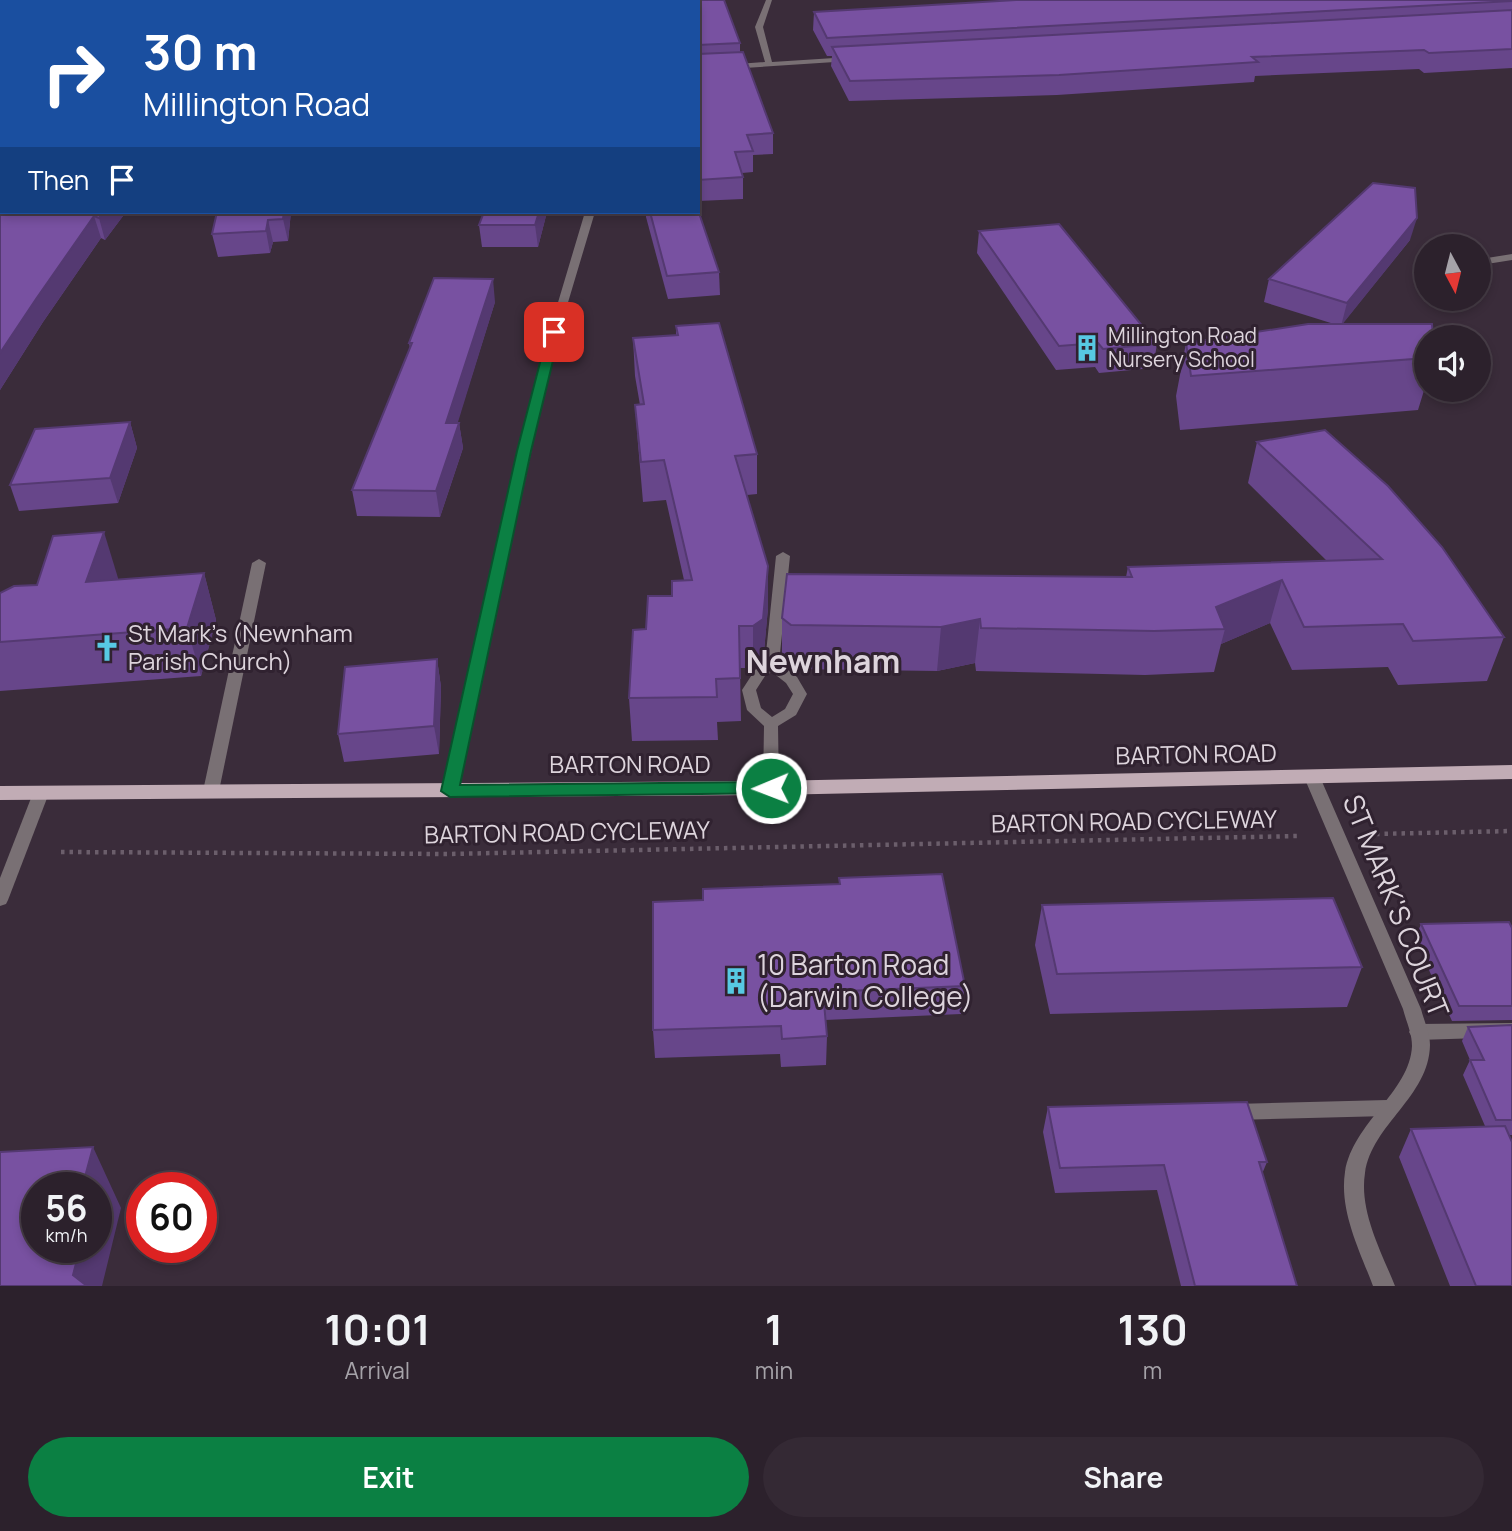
<!DOCTYPE html>
<style>
:root{--surface:#2c212c;--page:#342934;--text:#f1f3f6;--muted:#a6a3a9;--line:#483e48;--accent:#0b8043}
body{margin:0;font-family:Manrope,sans-serif;background:var(--page);color:var(--text);height:100vh;display:flex;flex-direction:column;font-size:26px;white-space:nowrap}
*{box-sizing:border-box;margin:0}
p{font-size:23px;color:var(--muted)}
.icon{flex:none;width:38px;height:38px;fill:none;stroke:currentColor;stroke-width:2;stroke-linecap:round;stroke-linejoin:round}
.map{position:relative;height:1286px;overflow:hidden}
.drawer{display:flex;flex-direction:column;background:var(--surface);flex:1}
.drawer>*{flex:none}
.guide{position:absolute;left:0px;top:0px;width:700px;height:214px;box-shadow:0 4px 10px #0003,0 0 0 2px var(--line);background:#1a4fa0;color:#fff;overflow:hidden}
.needle{width:46px;rotate:173deg}
.buttons{position:absolute;left:1414px;top:234px;display:grid;gap:14px}
.buttons a{display:grid;place-items:center;width:77px;height:77px;border-radius:50%;background:var(--surface);box-shadow:0 4px 10px #0003,0 0 0 2px var(--line);font-size:35px}
.speed{position:absolute;left:21px;top:1172px;display:flex;gap:14px;font-size:35px;font-weight:700;text-align:center}
.speed>*{display:grid;place-content:center;width:91px;height:91px;border-radius:50%;background:var(--surface);box-shadow:0 4px 10px #0003,0 0 0 2px var(--line);line-height:1}
.speed small{font-size:18px;font-weight:400}
.speed .limit{border:10px solid #d22;background:#fff;color:#111}
.pin{position:absolute;display:grid;place-items:center;width:60px;height:60px;color:#fff;margin:-30px;border-radius:14px;box-shadow:0 4px 10px #0006}
.me{position:absolute;width:77px;margin:-38px;rotate:269deg;stroke-linejoin:round;filter:drop-shadow(0 0 5px #0008)}
.turn{display:flex;align-items:center;gap:24px;height:147px;padding:0 28px;font-size:32px}
.turn .icon{width:91px;height:91px;stroke-width:2.5}
.turn b{display:block;font-size:49px;line-height:60px}
.then{display:flex;align-items:center;height:66px;padding:0 28px;background:#0003;gap:14px;font-size:26px}
.eta{display:flex;justify-content:space-evenly;align-items:center;height:119px;text-align:center}
.eta b{font-size:42px;font-weight:700;line-height:49px}
.primary-button{display:flex;gap:14px;margin-top:auto;padding:14px 28px}
.primary-button a{flex:1;height:80px;border-radius:42px;background:var(--accent);color:#fff;font-size:28px;font-weight:700;line-height:80px;text-align:center}
.primary-button a+a{background:var(--page);color:var(--text)}
.map>svg:first-child{display:block}
.lines{fill:none;stroke-linecap:round;stroke-linejoin:round}
.path{stroke:#6b5e6b;stroke-width:4.5;stroke-dasharray:3.5 5;stroke-linecap:butt}
.lane{fill:#797074;fill-rule:evenodd}
.street{fill:#797074;fill-rule:evenodd}
.primary{fill:#c1acb5;fill-rule:evenodd}
.wall{fill:#67468a}
.shaded-wall{fill:#543971}
.building{fill:#7851a1;stroke:#543971;stroke-width:2}
.route{fill:#0b8043;stroke:#07532c;stroke-width:2}
.labels{text-anchor:middle;stroke-width:6;stroke-linejoin:round;paint-order:stroke}
.far-poi-label{font-size:21px;fill:#ddd4dc;stroke:#302230;text-anchor:start}
.poi-label{font-size:24px;fill:#ddd4dc;stroke:#302230;text-anchor:start}
.street-label{font-size:24px;fill:#ddd4dc;stroke:#302230}
.near-street-label{font-size:28px;fill:#ddd4dc;stroke:#302230}
.near-poi-label{font-size:28px;fill:#ddd4dc;stroke:#302230;text-anchor:start}
.district-label{font-size:32px;font-weight:bold;fill:#ddd4dc;stroke:#302230}
</style>
<div class="map">
<svg width="1512" height="1286" viewBox="0 0 1512 1286">
<rect width="100%" height="100%" fill="#3a2c3a"/>
<g class="lines">
<g class="path">
<path d="M 1376,834 L 1512,831"/>
<path d="M 61,852 L 448,854 L 1298,836"/>
</g>
<g class="lane">
<path d="M 1512,254 L 1512,260 L 1487,264 L 1482,261 L 1487,258 Z"/>
<path d="M 783,552 L 790,556 L 779,663 L 797,677 L 807,694 L 796,715 L 778,726 L 779,788 L 777,792 L 765,792 L 763,788 L 764,726 L 747,710 L 742,690 L 755,670 L 765,663 L 776,556 ZM 772,672 L 786,683 L 793,694 L 785,709 L 772,717 L 761,708 L 756,690 L 765,676 Z"/>
<path d="M 259,559 L 266,563 L 219,791 L 217,795 L 205,795 L 203,791 L 252,563 Z"/>
<path d="M 41,787 L 47,789 L 49,793 L 8,900 L 6,904 L 0,906 L 0,878 L 33,793 L 35,789 Z"/>
<path d="M 1512,1023 L 1512,1037 L 1418,1040 L 1412,1037 L 1409,1032 L 1412,1027 L 1418,1024 Z"/>
<path d="M 1387,1100 L 1394,1102 L 1397,1108 L 1394,1114 L 1387,1116 L 1234,1120 L 1227,1118 L 1224,1112 L 1227,1106 L 1234,1104 Z"/>
</g>
<g class="street">
<path d="M 766,0 L 772,0 L 763,27 L 772,62 L 850,57 L 854,59 L 850,61 L 698,71 L 698,67 L 765,62 L 755,27 Z"/>
<path d="M 585,212 L 595,212 L 552,356 L 458,791 L 456,795 L 444,795 L 442,791 L 542,356 Z"/>
<path d="M 1312,772 L 1317,773 L 1320,777 L 1421,1009 C 1424,1021 1430,1033 1430,1045 C 1429,1097 1372,1124 1365,1173 C 1359,1211 1381,1251 1395,1286 L 1373,1286 C 1360,1251 1339,1211 1345,1172 C 1353,1122 1410,1092 1412,1046 C 1412,1033 1406,1021 1403,1009 L 1304,777 L 1307,773 Z"/>
</g>
<path class="primary" d="M 1512,765 L 1512,779 L 771,795 L 0,800 L 0,786 L 771,781 Z"/>
</g>
<g class="wall">
<path d="M 0,0 L 606,0 L 605,2 L 2,2 L 2,212 L 126,212 L 105,240 L 101,238 L 43,322 L 0,390 Z"/>
<path d="M 622,0 L 724,0 L 740,43 L 740,52 L 773,133 L 773,154 L 753,155 L 753,172 L 742,173 L 743,177 L 743,199 L 698,201 L 698,2 L 623,2 Z"/>
<path d="M 1512,0 L 1512,68 L 1424,73 L 1419,69 L 1255,76 L 1254,82 L 1057,95 L 849,101 L 831,66 L 832,56 L 827,56 L 813,30 L 814,12 Z"/>
<path d="M 291,212 L 288,241 L 273,242 L 270,253 L 218,257 L 212,234 Z"/>
<path d="M 484,212 L 547,212 L 538,247 L 482,247 L 479,225 Z"/>
<path d="M 646,212 L 698,212 L 719,272 L 720,295 L 668,299 L 646,217 Z"/>
<path d="M 979,231 L 1157,344 L 1153,368 L 1099,373 L 1095,367 L 1056,370 L 977,253 Z"/>
<path d="M 1410,240 L 1342,324 L 1426,338 L 1426,384 L 1418,410 L 1180,430 L 1176,396 L 1186,343 L 1334,324 L 1264,302 L 1269,279 Z"/>
<path d="M 495,302 L 457,423 L 459,423 L 463,448 L 440,517 L 357,516 L 352,490 L 410,348 L 409,343 Z"/>
<path d="M 676,326 L 757,454 L 757,494 L 747,495 L 768,608 L 763,662 L 753,668 L 740,668 L 741,721 L 717,722 L 718,740 L 632,741 L 629,698 L 646,629 L 684,580 L 666,500 L 643,502 L 638,444 L 635,405 L 640,405 L 635,376 L 633,338 L 676,335 Z"/>
<path d="M 130,422 L 137,448 L 118,503 L 19,511 L 10,485 Z"/>
<path d="M 1257,442 L 1504,637 L 1487,681 L 1398,685 L 1388,667 L 1292,670 L 1270,623 L 1221,644 L 1214,672 L 1145,675 L 976,671 L 975,663 L 937,671 L 791,669 L 782,662 L 782,618 L 1126,577 L 1128,567 L 1327,561 L 1248,483 Z"/>
<path d="M 204,573 L 216,620 L 201,676 L 0,691 L 0,593 L 118,578 L 118,580 Z"/>
<path d="M 437,659 L 441,687 L 439,754 L 344,762 L 338,734 Z"/>
<path d="M 839,878 L 965,986 L 961,1014 L 825,1020 L 827,1036 L 826,1065 L 781,1067 L 780,1054 L 655,1058 L 653,1030 L 703,900 L 839,884 Z"/>
<path d="M 1042,905 L 1362,967 L 1347,1007 L 1050,1014 L 1035,945 Z"/>
<path d="M 1421,924 L 1512,928 L 1512,1020 L 1452,1021 L 1415,939 Z"/>
<path d="M 1512,1025 L 1512,1135 L 1509,1135 L 1512,1286 L 1450,1286 L 1399,1157 L 1411,1129 L 1485,1126 L 1463,1075 L 1470,1060 L 1462,1041 L 1468,1027 Z"/>
<path d="M 1048,1107 L 1267,1162 L 1262,1174 L 1297,1286 L 1181,1286 L 1157,1190 L 1055,1193 L 1043,1132 Z"/>
</g>
<g class="shaded-wall">
<path d="M 0,196 L 2,202 L 2,212 L 0,221 Z"/>
<path d="M 103,212 L 126,212 L 105,240 L 99,218 Z"/>
<path d="M 284,212 L 291,212 L 288,241 L 283,219 Z"/>
<path d="M 539,212 L 547,212 L 538,247 L 535,225 Z"/>
<path d="M 94,216 L 101,238 L 43,322 L 0,390 L 0,353 L 36,299 Z"/>
<path d="M 1417,218 L 1410,240 L 1341,326 L 1347,303 Z"/>
<path d="M 268,220 L 273,242 L 270,253 L 266,231 Z"/>
<path d="M 493,279 L 495,302 L 450,448 L 446,423 Z"/>
<path d="M 130,422 L 137,448 L 118,503 L 110,478 Z"/>
<path d="M 459,423 L 463,448 L 440,517 L 436,491 Z"/>
<path d="M 104,532 L 118,578 L 102,628 L 86,582 Z"/>
<path d="M 768,566 L 768,608 L 763,662 L 753,668 L 753,626 Z"/>
<path d="M 204,573 L 216,620 L 201,676 L 187,628 Z"/>
<path d="M 1282,580 L 1270,623 L 1221,644 L 1225,629 L 1216,607 Z"/>
<path d="M 980,619 L 975,663 L 937,671 L 941,627 Z"/>
<path d="M 437,659 L 441,687 L 439,754 L 434,726 Z"/>
<path d="M 93,1147 L 121,1208 L 102,1286 L 79,1286 L 73,1275 L 68,1248 L 96,1248 L 96,1188 L 82,1188 Z"/>
</g>
<g class="building">
<path d="M 0,0 L 253,0 L 252,2 L 2,2 L 2,188 L 0,188 Z"/>
<rect x="255" y="0" width="344" height="2"/>
<path d="M 626,0 L 724,0 L 740,43 L 698,45 L 698,2 L 626,2 Z"/>
<path d="M 1016,0 L 1512,0 L 1512,1 L 827,38 L 814,12 Z"/>
<path d="M 1512,10 L 1512,49 L 1429,53 L 1424,50 L 1252,57 L 1258,62 L 1059,75 L 850,81 L 832,47 Z"/>
<path d="M 743,52 L 773,133 L 747,135 L 753,151 L 735,152 L 743,177 L 698,180 L 698,54 Z"/>
<path d="M 1373,183 L 1415,188 L 1417,218 L 1347,303 L 1269,279 Z"/>
<path d="M 2,210 L 2,212 L 103,212 L 99,218 L 94,216 L 36,299 L 0,353 L 0,211 Z"/>
<path d="M 698,210 L 719,272 L 667,276 L 650,212 L 698,212 Z"/>
<path d="M 217,212 L 284,212 L 283,219 L 268,220 L 266,231 L 212,234 Z"/>
<path d="M 484,212 L 539,212 L 535,225 L 479,225 Z"/>
<path d="M 1059,224 L 1157,344 L 1103,349 L 1098,343 L 1059,346 L 979,231 Z"/>
<path d="M 434,278 L 493,279 L 446,423 L 459,423 L 436,491 L 352,490 L 412,343 L 409,343 Z"/>
<path d="M 719,323 L 757,454 L 735,456 L 768,566 L 763,619 L 753,626 L 739,626 L 740,678 L 716,679 L 717,697 L 629,698 L 633,630 L 646,629 L 648,596 L 672,596 L 672,581 L 692,580 L 664,460 L 641,462 L 635,405 L 644,404 L 633,338 L 678,335 L 676,326 Z"/>
<path d="M 1308,324 L 1432,324 L 1433,338 L 1426,338 L 1426,358 L 1191,376 L 1186,343 Z"/>
<path d="M 130,422 L 110,478 L 10,485 L 35,429 Z"/>
<path d="M 1325,430 L 1388,486 L 1442,547 L 1504,637 L 1413,641 L 1403,624 L 1304,627 L 1282,580 L 1216,607 L 1225,629 L 1154,631 L 981,628 L 980,619 L 941,627 L 791,625 L 782,618 L 787,574 L 1132,577 L 1128,567 L 1382,559 L 1257,442 Z"/>
<path d="M 104,532 L 86,582 L 204,573 L 187,628 L 0,642 L 0,593 L 14,586 L 37,585 L 53,536 Z"/>
<path d="M 437,659 L 434,726 L 338,734 L 345,667 Z"/>
<path d="M 942,874 L 965,986 L 823,992 L 827,1036 L 782,1039 L 781,1026 L 653,1030 L 653,902 L 703,900 L 703,889 L 840,884 L 839,878 Z"/>
<path d="M 1333,898 L 1362,967 L 1057,974 L 1042,905 Z"/>
<path d="M 1509,922 L 1512,928 L 1512,1006 L 1459,1006 L 1421,924 Z"/>
<path d="M 1512,1025 L 1512,1120 L 1496,1120 L 1470,1060 L 1484,1060 L 1468,1027 Z"/>
<path d="M 1247,1102 L 1267,1162 L 1259,1162 L 1297,1286 L 1195,1286 L 1164,1165 L 1060,1168 L 1048,1107 Z"/>
<path d="M 1505,1126 L 1512,1142 L 1512,1286 L 1476,1286 L 1411,1129 Z"/>
<path d="M 93,1147 L 82,1188 L 37,1188 L 37,1248 L 80,1248 L 73,1275 L 87,1286 L 0,1286 L 0,1152 Z"/>
</g>
<path class="route" d="M 554,328 L 560,332 L 531,451 L 460,785 L 771,782 L 779,788 L 777,793 L 450,797 L 441,791 L 517,451 L 548,332 Z"/>
<defs>
<symbol id="building-bare" viewBox="-9 -9 18 18"><path d="M-4-6H4V6H1V3H-1V6H-4ZM-2.5-4.3h1.7v1.8h-1.7ZM.8-4.3h1.7v1.8H.8ZM-2.5-1h1.7V.8h-1.7ZM.8-1h1.7V.8H.8Z" fill="#57c9e3" stroke="#302230" stroke-width="2.5" paint-order="stroke"/></symbol>
<symbol id="church-bare" viewBox="-9 -9 18 18"><path d="M-1.2-6h2.4v3.5h3.3v2.4h-3.3V6h-2.4V-.1h-3.3v-2.4h3.3Z" fill="#57c9e3" stroke="#302230" stroke-width="2.5" paint-order="stroke"/></symbol>
</defs>
<g fill-rule="evenodd">
<use href="#building-bare" x="1068" y="329" width="38" height="38"/>
<use href="#church-bare" x="88" y="629" width="38" height="38"/>
<use href="#building-bare" x="717" y="962" width="38" height="38"/>
</g>
<g class="labels">
<g class="far-poi-label">
<text x="1108" y="343">Millington Road<tspan x="1108" dy="24">Nursery School</tspan></text>
</g>
<g class="poi-label">
<text x="128" y="642">St Mark's (Newnham<tspan x="128" dy="28">Parish Church)</tspan></text>
</g>
<g class="street-label">
<text transform="translate(1196 755) rotate(-1)" y="8">BARTON ROAD</text>
<text x="630" y="773">BARTON ROAD</text>
<text transform="translate(1134 822) rotate(-1)" y="8">BARTON ROAD CYCLEWAY</text>
<text transform="translate(567 833) rotate(-1)" y="8">BARTON ROAD CYCLEWAY</text>
</g>
<g class="near-street-label">
<text transform="translate(1396 906) rotate(68)" y="10">ST MARK'S COURT</text>
</g>
<g class="near-poi-label">
<text x="757" y="975">10 Barton Road<tspan x="757" dy="32">(Darwin College)</tspan></text>
</g>
<g class="district-label">
<text x="823" y="673">Newnham</text>
</g>
</g>
</svg>
<div class="buttons">
<a><svg class="needle" viewBox="-14 -14 28 28"><path d="M0-13l5 13h-10z" fill="#e53935"/><path d="M0 13l5-13h-10z" fill="#a6a3a9"/></svg></a>
<a><svg class="icon" aria-label="sound" viewBox="0 0 24 24"><path d="M4 9h4l5-4v14l-5-4H4zM17 9q2 3 0 6"/></svg></a>
</div>
<div class="speed"><div>56<small>km/h</small></div><div class="limit">60</div></div>
<div class="pin" style="left:554px;top:332px;background:#d93025"><svg class="icon" aria-label="arrive" viewBox="0 0 24 24"><path d="M6 21V4h12l-3 4 3 4H6"/></svg></div>
<svg class="me" style="left:771px;top:788px" viewBox="-20 -20 40 40"><circle r="17" fill="#0b8043" stroke="#fff" stroke-width="3"/><path d="M0-11L8 9 0 5-8 9z" fill="#fff"/></svg>
<div class="guide">
<div class="turn"><svg class="icon" aria-label="right" viewBox="0 0 24 24"><path d="M7 20v-9h11M14 6l5 5-5 5"/></svg><div><b>30 m</b>Millington Road</div></div>
<div class="then">Then<svg class="icon" aria-label="arrive" viewBox="0 0 24 24"><path d="M6 21V4h12l-3 4 3 4H6"/></svg></div>
</div>
</div>
<section class="drawer">
<div class="eta">
<div><b>10:01</b><p>Arrival</p></div>
<div><b>1</b><p>min</p></div>
<div><b>130</b><p>m</p></div>
</div>
<div class="primary-button"><a>Exit</a><a>Share</a></div>
</section>
